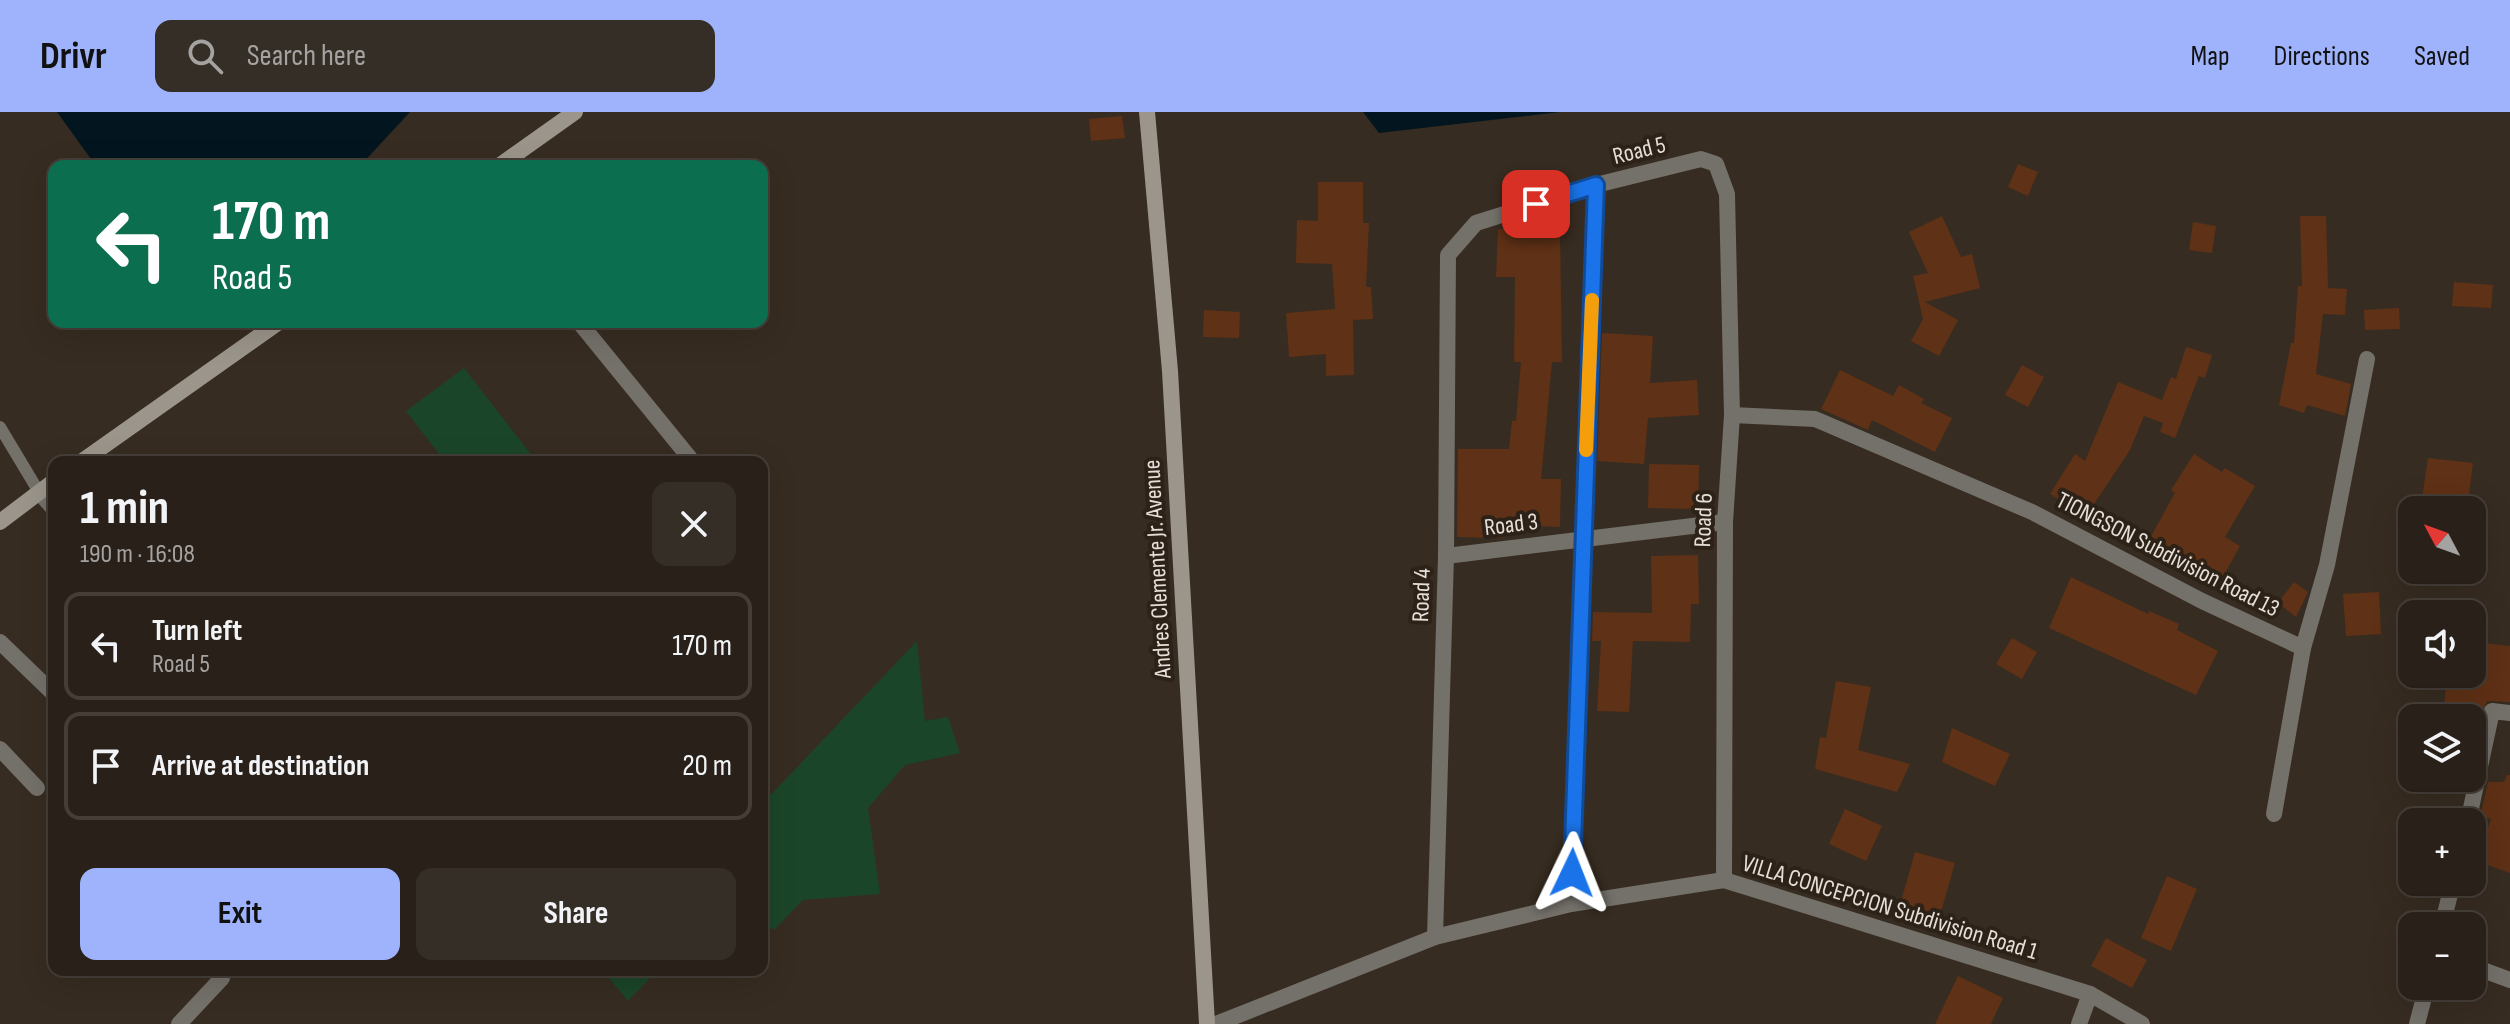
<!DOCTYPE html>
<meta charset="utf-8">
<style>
:root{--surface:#292119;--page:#352e26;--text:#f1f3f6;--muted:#a5a3a2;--line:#453e38;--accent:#9fb3fd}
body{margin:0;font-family:"Sofia Sans Condensed",sans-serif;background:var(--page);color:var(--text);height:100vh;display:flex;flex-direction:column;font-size:30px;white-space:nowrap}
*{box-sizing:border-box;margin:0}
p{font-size:26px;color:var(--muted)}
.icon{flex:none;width:44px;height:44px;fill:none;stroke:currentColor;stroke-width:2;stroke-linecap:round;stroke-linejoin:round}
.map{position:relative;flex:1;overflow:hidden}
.side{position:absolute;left:48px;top:344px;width:720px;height:520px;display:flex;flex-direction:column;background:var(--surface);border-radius:16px;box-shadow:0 8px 32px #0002,0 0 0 2px var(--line)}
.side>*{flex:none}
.guide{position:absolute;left:48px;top:48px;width:720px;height:168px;border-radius:16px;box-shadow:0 8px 32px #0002,0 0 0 2px var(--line);background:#0b6e4f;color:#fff;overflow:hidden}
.needle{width:52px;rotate:311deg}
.tools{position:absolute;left:2398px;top:384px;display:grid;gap:16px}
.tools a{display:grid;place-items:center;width:88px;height:88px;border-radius:16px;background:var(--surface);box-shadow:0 8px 32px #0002,0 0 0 2px var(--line);font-size:40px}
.pin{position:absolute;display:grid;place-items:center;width:68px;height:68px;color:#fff;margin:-34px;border-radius:16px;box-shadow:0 4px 12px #0006}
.me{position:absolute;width:88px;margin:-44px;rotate:2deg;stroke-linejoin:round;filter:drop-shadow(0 0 6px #0008)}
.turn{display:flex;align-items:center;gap:28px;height:168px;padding:0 32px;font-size:36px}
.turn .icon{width:104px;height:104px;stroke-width:2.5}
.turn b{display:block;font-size:56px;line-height:68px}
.round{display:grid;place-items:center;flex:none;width:84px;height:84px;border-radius:16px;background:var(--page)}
.summary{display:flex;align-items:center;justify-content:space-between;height:136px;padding:0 32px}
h1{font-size:48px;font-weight:700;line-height:60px}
.cta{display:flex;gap:16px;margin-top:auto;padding:16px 32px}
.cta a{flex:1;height:92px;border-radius:16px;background:var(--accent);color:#111;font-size:32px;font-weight:700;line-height:92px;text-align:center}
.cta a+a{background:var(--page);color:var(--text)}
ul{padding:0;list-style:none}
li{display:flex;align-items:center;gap:24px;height:108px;margin:0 16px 12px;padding:0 16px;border:4px solid var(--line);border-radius:16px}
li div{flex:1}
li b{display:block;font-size:30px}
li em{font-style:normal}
header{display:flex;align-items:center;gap:48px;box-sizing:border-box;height:112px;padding:0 40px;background:var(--accent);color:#111}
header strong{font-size:38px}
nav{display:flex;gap:44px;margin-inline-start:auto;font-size:28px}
.search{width:560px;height:72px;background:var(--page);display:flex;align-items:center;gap:20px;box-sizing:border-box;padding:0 28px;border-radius:16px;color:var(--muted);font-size:30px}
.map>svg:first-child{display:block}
.green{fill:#1b4529}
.water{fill:#03161f}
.building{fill:#5f3116}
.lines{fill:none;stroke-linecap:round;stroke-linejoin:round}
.lane{stroke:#74706a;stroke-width:12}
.street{stroke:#74706a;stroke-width:16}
.secondary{stroke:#9b958b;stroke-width:16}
.route-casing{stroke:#114b97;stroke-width:20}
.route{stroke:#1a73e8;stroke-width:14}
.slow{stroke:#f59e0b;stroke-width:14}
.labels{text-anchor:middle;stroke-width:8;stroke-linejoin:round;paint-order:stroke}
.street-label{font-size:24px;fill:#e6dfd8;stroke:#2d2218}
</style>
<header>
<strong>Drivr</strong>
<div class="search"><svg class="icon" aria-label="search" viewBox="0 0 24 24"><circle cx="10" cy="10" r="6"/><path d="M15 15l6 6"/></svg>Search here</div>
<nav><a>Map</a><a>Directions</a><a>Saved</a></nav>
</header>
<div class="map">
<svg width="2510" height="912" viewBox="0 0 2510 912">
<rect width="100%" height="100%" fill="#372c21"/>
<g class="green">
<path d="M 464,256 L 537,350 L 445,350 L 406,299 Z"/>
<path d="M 917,529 L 925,609 L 948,605 L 960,641 L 905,653 L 868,696 L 880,782 L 803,788 L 774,818 L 762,812 L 762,692 Z"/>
<path d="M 602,858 L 658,858 L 628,889 Z"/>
</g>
<g class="water">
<path d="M 57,0 L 410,0 L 360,54 L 96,54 Z"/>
<path d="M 1363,0 L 1560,0 L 1379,21 Z"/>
</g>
<g class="building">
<path d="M 1122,4 L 1125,26 L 1091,29 L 1089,7 Z"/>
<path d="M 2018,52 L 2038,60 L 2028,84 L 2008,75 Z"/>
<path d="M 1318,70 L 1363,70 L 1363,111 L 1369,111 L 1366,175 L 1371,175 L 1373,207 L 1353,208 L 1354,263 L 1326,264 L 1326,242 L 1289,245 L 1286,201 L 1335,197 L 1332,152 L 1296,151 L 1297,108 L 1318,109 Z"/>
<path d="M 1942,104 L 1961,145 L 1972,142 L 1980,176 L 1925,190 L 1958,208 L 1939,244 L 1911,229 L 1923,207 L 1913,164 L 1928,161 L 1909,120 Z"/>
<path d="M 2300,104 L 2326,104 L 2328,176 L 2347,177 L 2345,203 L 2323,202 L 2316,262 L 2351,272 L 2345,304 L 2307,293 L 2304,301 L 2279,293 L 2291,231 L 2294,231 L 2298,174 L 2302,174 Z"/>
<path d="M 2193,110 L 2216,114 L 2212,141 L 2189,138 Z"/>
<path d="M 1498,117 L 1560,118 L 1562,250 L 1552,250 L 1541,367 L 1561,367 L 1560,415 L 1504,413 L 1504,426 L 1457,425 L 1458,337 L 1509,337 L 1512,309 L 1516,309 L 1521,250 L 1514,250 L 1515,165 L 1496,165 Z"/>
<path d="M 2454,170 L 2493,173 L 2491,196 L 2452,194 Z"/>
<path d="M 2399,196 L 2400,217 L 2365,218 L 2364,198 Z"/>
<path d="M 1204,198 L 1240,200 L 1239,226 L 1203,225 Z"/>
<path d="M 1602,221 L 1653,224 L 1650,271 L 1697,268 L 1699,303 L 1648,306 L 1644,352 L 1597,349 Z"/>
<path d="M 2186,235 L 2212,243 L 2205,266 L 2199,264 L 2175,326 L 2160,320 L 2163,311 L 2144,304 L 2130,338 L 2086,404 L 2050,382 L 2075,342 L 2085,349 L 2118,270 L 2162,288 L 2171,265 L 2176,267 Z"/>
<path d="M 2022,253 L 2044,265 L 2028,295 L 2005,283 Z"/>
<path d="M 1840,258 L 1893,284 L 1899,273 L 1924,287 L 1921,291 L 1952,306 L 1935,340 L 1872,308 L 1868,318 L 1821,297 Z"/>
<path d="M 2194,342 L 2222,360 L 2225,356 L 2255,374 L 2225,425 L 2240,434 L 2220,470 L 2145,435 L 2175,381 L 2171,378 Z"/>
<path d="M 2428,346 L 2473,351 L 2468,391 L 2422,386 Z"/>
<path d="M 1649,352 L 1699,353 L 1698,397 L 1648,396 Z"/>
<path d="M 1698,443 L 1699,492 L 1691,492 L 1690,530 L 1633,529 L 1629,600 L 1597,599 L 1601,529 L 1592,529 L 1593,500 L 1652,501 L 1651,444 Z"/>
<path d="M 2071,465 L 2148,502 L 2149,499 L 2179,512 L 2177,518 L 2218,539 L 2196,583 L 2049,516 Z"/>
<path d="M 2294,470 L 2308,480 L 2296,505 L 2278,491 Z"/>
<path d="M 2379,480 L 2381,522 L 2346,524 L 2343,482 Z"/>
<path d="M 2012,526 L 2037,540 L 2022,567 L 1996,552 Z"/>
<path d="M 2472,530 L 2510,534 L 2510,590 L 2487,589 L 2479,606 L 2443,606 L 2447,562 L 2472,562 Z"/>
<path d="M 1836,569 L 1871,575 L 1858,638 L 1910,652 L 1897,680 L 1815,657 L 1820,625 L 1826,626 Z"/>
<path d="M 1952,616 L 2010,642 L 1995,674 L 1942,650 Z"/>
<path d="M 2507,663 L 2510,663 L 2510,761 L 2477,749 L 2491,707 L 2480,705 L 2488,670 L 2504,670 Z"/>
<path d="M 1845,697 L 1882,714 L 1866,749 L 1829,732 Z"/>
<path d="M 1915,740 L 1955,751 L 1937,814 L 1897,803 Z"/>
<path d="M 2167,764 L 2197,777 L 2171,839 L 2141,826 Z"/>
<path d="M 2106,826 L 2147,848 L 2132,876 L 2091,854 Z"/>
<path d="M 1958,864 L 2003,886 L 1991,912 L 1935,912 Z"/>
</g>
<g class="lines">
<path class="lane" d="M 0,315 L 39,380"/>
<g class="street">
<path d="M 579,210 L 693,350"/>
<path d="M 1732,303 L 1815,307 L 2032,400 L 2202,489 L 2303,536 L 2327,453 L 2367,247"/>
<path d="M 39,380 L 54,397"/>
<path d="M 1446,444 L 1725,410"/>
<path d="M 0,530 L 54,582"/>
<path d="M 0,637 L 37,676"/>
<path d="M 2274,702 L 2303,536"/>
<path d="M 2468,710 L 2492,599 L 2510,601"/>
<path d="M 1571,792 L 1596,73"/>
<path d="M 2442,814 L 2453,770"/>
<path d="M 1435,825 L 1446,444 L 1448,143 L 1476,111 L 1596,73 L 1701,47 L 1716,52 L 1727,82 L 1732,303 L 1725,410 L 1724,768"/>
<path d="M 2472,854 L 2510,868"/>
<path d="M 179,912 L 222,866"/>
<path d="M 1216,912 L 1435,825 L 1571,792 L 1724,768 L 2090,882"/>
<path d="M 2079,912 L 2090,882 L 2142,912"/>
<path d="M 2417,912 L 2427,874"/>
</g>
<g class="secondary">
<path d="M 1147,0 L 1170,259 L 1207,912"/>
<path d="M 499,54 L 575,0"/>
<path d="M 81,350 L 279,210"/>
<path d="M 0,410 L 54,369"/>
</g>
</g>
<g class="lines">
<defs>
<path id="route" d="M 1536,92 L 1596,73 L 1572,761"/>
</defs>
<use href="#route" class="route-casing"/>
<use href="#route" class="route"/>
<path class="slow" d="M 1586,338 L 1592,188"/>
</g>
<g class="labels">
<g class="street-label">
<text transform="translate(1639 38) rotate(-14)" y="8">Road 5</text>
<text transform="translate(1703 408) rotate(-88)" y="8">Road 6</text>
<text transform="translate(1511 412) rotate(-7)" y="8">Road 3</text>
<text transform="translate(2168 442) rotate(27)" y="8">TIONGSON Subdivision Road 13</text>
<text transform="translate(1157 457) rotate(-93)" y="8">Andres Clemente Jr. Avenue</text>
<text transform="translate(1421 483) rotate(-88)" y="8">Road 4</text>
<text transform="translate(1890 795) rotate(17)" y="8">VILLA CONCEPCION Subdivision Road 1</text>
</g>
</g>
</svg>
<div class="tools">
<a><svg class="needle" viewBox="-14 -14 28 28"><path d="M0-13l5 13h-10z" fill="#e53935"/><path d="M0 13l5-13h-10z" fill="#a5a3a2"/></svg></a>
<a><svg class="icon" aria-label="sound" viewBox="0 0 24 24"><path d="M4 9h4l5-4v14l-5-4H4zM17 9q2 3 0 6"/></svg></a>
<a><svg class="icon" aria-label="layers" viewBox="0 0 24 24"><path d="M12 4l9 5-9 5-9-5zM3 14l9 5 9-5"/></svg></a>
<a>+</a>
<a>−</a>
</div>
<div class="pin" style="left:1536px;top:92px;background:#d93025"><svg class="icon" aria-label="arrive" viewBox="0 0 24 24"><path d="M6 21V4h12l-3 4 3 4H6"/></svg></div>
<svg class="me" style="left:1572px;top:761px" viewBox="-20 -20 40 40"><path d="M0-17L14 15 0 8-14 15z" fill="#1a73e8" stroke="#fff" stroke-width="4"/></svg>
<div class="guide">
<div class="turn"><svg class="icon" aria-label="left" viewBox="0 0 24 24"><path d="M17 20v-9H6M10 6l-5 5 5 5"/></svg><div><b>170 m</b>Road 5</div></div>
</div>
<section class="side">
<div class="summary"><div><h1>1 min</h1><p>190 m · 16:08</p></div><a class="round"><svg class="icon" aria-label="close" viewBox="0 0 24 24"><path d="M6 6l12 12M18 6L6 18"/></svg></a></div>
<ul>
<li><svg class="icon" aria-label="left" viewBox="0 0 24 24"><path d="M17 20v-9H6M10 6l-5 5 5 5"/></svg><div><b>Turn left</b><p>Road 5</p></div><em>170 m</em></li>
<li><svg class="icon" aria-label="arrive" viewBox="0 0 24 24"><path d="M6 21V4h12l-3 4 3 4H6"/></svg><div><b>Arrive at destination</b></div><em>20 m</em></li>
</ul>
<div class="cta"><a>Exit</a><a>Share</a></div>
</section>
</div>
